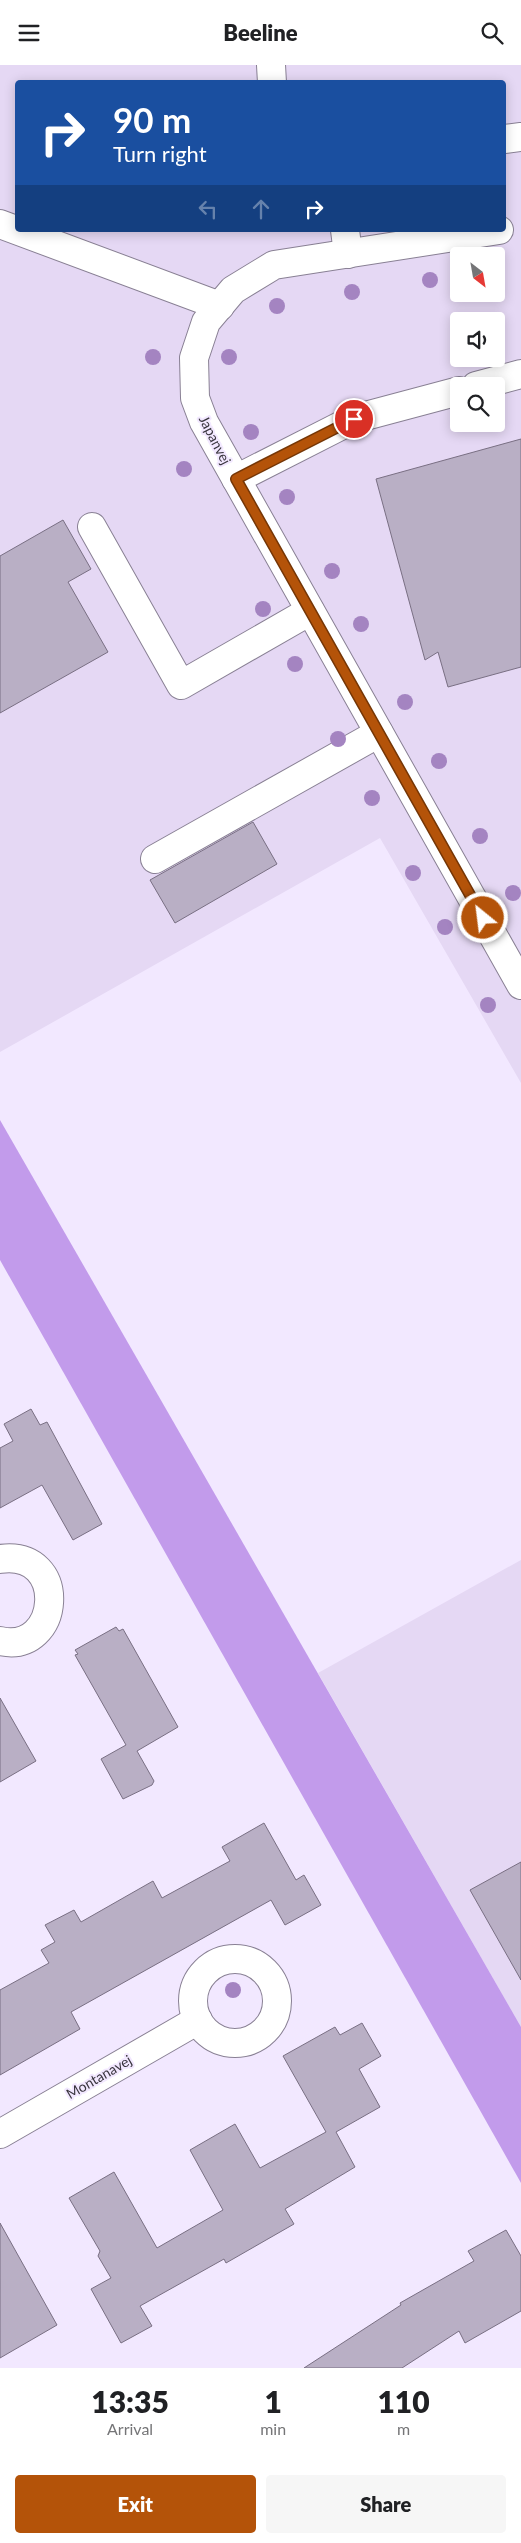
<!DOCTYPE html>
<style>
:root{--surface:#fff;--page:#f6f6f6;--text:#202124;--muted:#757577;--accent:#b45309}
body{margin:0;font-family:Lato,sans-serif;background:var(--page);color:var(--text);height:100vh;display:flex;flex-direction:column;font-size:19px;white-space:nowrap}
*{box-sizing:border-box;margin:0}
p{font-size:16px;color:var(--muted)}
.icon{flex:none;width:28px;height:28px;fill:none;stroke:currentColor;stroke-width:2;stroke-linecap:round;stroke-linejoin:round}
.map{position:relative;height:2303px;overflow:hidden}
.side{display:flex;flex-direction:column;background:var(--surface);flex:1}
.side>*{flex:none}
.banner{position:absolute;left:15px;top:15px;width:491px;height:152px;border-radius:5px;box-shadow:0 2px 12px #0003;background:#1a4fa0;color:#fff;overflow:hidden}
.needle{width:32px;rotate:149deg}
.tools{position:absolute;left:450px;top:182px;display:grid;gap:10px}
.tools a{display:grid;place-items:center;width:55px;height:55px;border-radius:5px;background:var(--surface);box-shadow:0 2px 12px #0003;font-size:25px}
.pin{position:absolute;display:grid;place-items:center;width:42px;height:42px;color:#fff;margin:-21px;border:2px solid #fff;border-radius:50%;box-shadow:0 1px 5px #0007}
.me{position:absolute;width:55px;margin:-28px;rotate:331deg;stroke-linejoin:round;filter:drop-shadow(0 0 4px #0008)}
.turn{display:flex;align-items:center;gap:18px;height:105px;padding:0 15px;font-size:22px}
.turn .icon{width:65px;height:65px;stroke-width:2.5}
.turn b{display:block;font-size:35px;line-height:42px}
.lanes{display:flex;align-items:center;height:48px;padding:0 15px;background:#0003;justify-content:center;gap:25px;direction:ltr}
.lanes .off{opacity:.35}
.eta{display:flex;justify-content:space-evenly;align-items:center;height:85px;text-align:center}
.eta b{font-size:30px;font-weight:800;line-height:35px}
.cta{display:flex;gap:10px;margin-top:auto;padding:10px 15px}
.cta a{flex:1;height:58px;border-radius:5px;background:var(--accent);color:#fff;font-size:20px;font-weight:800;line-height:58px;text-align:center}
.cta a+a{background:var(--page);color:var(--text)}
header{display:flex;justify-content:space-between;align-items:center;height:65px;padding:0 15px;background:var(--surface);font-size:22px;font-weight:800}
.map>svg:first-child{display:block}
.built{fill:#e5d8f4;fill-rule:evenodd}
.forest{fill:#c29beb}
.building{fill:#b9afc5;stroke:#796f83}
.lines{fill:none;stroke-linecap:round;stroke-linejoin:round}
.minor-casing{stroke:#898094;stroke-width:30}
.minor{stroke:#fff;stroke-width:28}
.tree{fill:#a484c1}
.route-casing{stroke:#753606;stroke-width:12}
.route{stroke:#b45309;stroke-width:9}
.labels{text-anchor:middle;stroke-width:4;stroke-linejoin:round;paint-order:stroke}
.street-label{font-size:14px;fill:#39353e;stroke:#f2e8ff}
</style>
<header><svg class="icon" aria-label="menu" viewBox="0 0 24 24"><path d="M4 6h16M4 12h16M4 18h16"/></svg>Beeline<svg class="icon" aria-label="search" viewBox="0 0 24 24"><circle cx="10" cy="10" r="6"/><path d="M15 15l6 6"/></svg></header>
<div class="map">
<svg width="521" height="2303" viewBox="0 0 521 2303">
<rect width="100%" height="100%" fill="#f2e8ff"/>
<g class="built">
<path d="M 0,0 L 521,0 L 521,1018 L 380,773 L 0,987 ZM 18,18 L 504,18 L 504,165 L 18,165 ZM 459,191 L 496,191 L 496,229 L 459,229 ZM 459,256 L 496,256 L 496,294 L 459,294 ZM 459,321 L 496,321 L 496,359 L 459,359 Z"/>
<path d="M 521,1495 L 521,1962 L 318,1608 Z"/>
</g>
<path class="forest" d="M 0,1055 L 521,1962 L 521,2118 L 0,1195 Z"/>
<g class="building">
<path d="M 521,374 L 521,602 L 448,622 L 438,587 L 425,595 L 376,414 Z"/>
<path d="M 63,455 L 91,504 L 68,517 L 108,587 L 0,648 L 0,491 Z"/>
<path d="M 253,757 L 277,799 L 175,858 L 150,815 Z"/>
<path d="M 31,1344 L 40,1360 L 47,1357 L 102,1459 L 73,1475 L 42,1420 L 0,1443 L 0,1383 L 13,1376 L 4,1359 Z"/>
<path d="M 116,1562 L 119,1566 L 123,1564 L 178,1662 L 137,1686 L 154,1716 L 152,1720 L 123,1734 L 101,1694 L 126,1680 L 75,1590 L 78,1589 L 75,1585 Z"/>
<path d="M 0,1633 L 36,1696 L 0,1717 Z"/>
<path d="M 264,1758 L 296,1815 L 304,1810 L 321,1840 L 285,1860 L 271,1835 L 71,1947 L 80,1964 L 0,2010 L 0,1925 L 49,1898 L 41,1885 L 55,1877 L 45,1860 L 74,1845 L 81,1857 L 153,1816 L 162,1833 L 230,1796 L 222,1782 Z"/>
<path d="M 521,1797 L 521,1915 L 470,1825 Z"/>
<path d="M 362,1958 L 381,1991 L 359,2004 L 380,2042 L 336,2067 L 355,2102 L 285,2144 L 294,2159 L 226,2198 L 224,2194 L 140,2241 L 152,2261 L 121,2278 L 91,2224 L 111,2213 L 98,2191 L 100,2186 L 69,2133 L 114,2107 L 157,2183 L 223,2145 L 190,2085 L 235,2059 L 260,2103 L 326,2067 L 283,1991 L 335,1962 L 340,1970 Z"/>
<path d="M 0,2158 L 57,2260 L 0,2293 Z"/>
<path d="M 506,2165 L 521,2191 L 521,2246 L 465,2278 L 459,2266 L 402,2303 L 304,2303 L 401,2240 L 400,2238 L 474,2196 L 468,2186 Z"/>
</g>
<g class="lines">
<defs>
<g id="minor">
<path d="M 271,0 L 272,18"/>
<path d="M 504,74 L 521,72"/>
<path d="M 0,159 L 220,241"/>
<path d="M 345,165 L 348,189"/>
<path d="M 499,165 L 274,200 L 233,225 L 206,257 L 194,293 L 195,333 L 204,357 L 521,920"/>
<path d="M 476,321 L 521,309"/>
<path d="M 236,414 L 354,354 L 459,326"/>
<path d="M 92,462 L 181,620 L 310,546"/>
<path d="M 155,794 L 379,668"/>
<path d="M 0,1494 C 70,1484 61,1590 0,1576"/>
<circle cx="235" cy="1936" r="42"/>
<path d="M 0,2069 L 198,1955"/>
</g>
</defs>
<use href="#minor" class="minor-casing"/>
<use href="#minor" class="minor"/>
</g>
<g class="tree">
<circle cx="430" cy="215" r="8"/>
<circle cx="352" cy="227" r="8"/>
<circle cx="277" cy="241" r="8"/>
<circle cx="153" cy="292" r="8"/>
<circle cx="229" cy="292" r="8"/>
<circle cx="251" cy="367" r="8"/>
<circle cx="184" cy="404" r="8"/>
<circle cx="287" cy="432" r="8"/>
<circle cx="332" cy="506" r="8"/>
<circle cx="263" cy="544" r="8"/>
<circle cx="361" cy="559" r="8"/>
<circle cx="295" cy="599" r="8"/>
<circle cx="405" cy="637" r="8"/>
<circle cx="338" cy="674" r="8"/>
<circle cx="439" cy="696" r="8"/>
<circle cx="372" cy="733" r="8"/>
<circle cx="480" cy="771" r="8"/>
<circle cx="413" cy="808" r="8"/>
<circle cx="513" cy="828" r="8"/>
<circle cx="445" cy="862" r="8"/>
<circle cx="488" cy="940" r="8"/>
<circle cx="233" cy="1925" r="8"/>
</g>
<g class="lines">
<defs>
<path id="route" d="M 354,354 L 236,414 L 483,853"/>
</defs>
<use href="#route" class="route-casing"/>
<use href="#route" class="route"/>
</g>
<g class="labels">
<g class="street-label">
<text transform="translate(215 375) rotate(63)" y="5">Japanvej</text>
<text transform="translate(99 2012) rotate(-30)" y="5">Montanavej</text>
</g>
</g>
</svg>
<div class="tools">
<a><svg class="needle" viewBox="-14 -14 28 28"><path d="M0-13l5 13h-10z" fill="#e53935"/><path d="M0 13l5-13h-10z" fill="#757577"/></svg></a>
<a><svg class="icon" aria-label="sound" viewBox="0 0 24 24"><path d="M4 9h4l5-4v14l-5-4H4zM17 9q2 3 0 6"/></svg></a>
<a><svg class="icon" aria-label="search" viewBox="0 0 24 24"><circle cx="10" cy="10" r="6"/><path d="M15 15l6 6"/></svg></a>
</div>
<div class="pin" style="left:354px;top:354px;background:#d93025"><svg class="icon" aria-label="arrive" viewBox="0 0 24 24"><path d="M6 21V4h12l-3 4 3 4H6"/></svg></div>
<svg class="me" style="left:483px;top:853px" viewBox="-20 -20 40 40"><circle r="17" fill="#b45309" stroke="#fff" stroke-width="3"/><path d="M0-11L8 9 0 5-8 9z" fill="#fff"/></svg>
<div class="banner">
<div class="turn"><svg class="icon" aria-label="right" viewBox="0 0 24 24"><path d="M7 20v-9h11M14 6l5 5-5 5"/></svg><div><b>90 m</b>Turn right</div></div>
<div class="lanes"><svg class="icon off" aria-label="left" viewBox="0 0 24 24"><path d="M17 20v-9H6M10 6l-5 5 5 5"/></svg><svg class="icon off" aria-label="ahead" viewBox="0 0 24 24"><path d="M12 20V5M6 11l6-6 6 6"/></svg><svg class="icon" aria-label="right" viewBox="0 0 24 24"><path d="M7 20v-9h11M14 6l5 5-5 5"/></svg></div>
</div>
</div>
<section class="side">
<div class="eta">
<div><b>13:35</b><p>Arrival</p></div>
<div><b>1</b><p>min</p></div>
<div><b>110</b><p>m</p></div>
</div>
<div class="cta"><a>Exit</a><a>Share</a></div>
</section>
